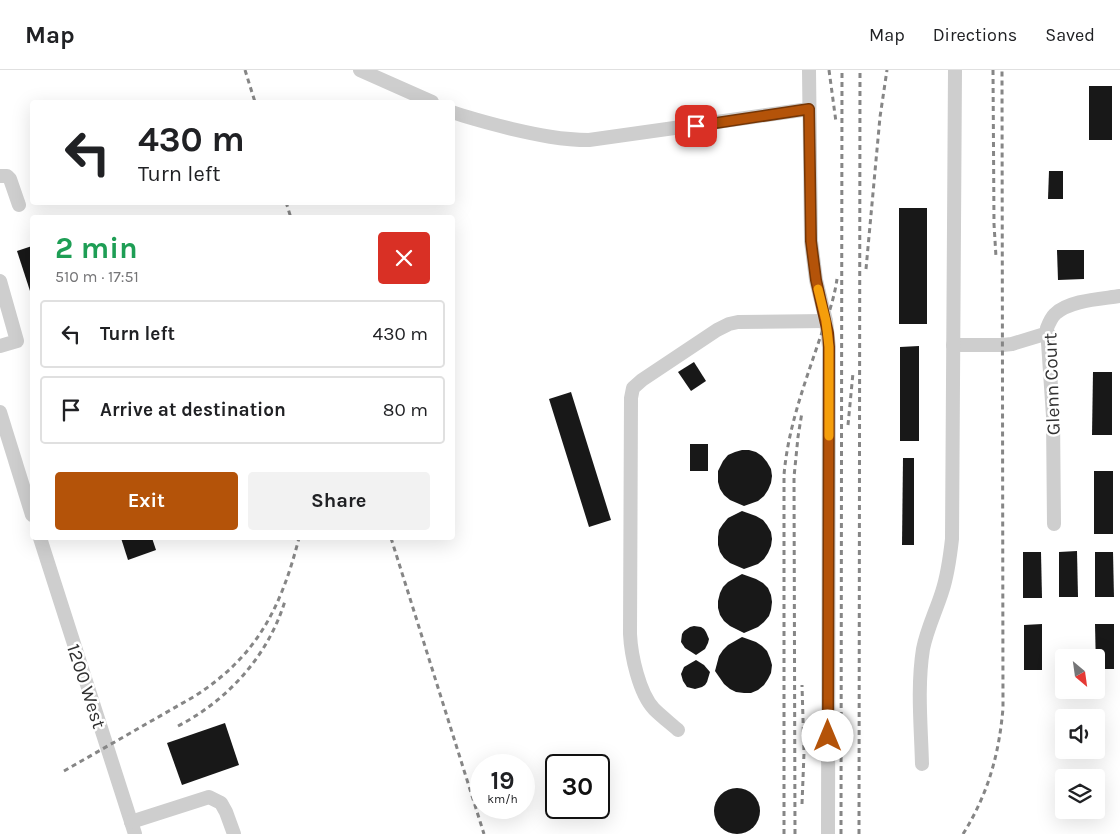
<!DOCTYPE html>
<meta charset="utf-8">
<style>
:root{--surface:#fff;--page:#f2f2f2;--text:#202124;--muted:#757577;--line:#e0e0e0;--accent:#b45309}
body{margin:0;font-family:Karla,sans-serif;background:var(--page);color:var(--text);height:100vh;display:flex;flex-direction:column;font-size:19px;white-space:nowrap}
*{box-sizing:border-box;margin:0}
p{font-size:16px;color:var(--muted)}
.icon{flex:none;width:28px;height:28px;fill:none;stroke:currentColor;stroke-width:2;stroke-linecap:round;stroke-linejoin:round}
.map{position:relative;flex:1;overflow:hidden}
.sheet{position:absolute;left:30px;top:145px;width:425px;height:325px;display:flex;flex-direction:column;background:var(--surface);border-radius:5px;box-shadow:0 5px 20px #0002}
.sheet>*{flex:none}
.hud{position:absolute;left:30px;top:30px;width:425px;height:105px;border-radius:5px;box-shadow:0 5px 20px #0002;background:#fff;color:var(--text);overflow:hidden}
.needle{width:32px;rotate:151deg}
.buttons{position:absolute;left:1055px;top:579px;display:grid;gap:10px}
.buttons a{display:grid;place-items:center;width:50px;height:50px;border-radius:5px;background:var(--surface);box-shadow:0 5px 20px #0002;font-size:25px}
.speed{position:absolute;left:470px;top:684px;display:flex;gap:10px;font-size:25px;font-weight:700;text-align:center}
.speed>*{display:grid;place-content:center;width:65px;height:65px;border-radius:50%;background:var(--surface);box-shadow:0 5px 20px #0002;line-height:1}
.speed small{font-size:12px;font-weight:400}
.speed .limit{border:2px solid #111;border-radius:8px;background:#fff;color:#111}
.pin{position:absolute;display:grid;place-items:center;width:42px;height:42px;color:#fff;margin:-21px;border-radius:10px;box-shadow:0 2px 8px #0006}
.me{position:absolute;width:55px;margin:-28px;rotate:0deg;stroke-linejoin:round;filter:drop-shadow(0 0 4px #0008)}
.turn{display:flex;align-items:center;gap:18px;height:105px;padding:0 25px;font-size:22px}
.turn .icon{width:65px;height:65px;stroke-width:2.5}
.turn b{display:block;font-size:35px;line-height:42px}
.round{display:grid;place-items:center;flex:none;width:52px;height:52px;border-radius:5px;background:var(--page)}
.overview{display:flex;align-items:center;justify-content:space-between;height:85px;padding:0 25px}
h1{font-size:30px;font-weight:700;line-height:38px;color:#1e9e55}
.primary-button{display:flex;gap:10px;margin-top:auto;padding:10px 25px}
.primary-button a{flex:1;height:58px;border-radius:5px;background:var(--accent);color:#fff;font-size:20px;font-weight:700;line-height:58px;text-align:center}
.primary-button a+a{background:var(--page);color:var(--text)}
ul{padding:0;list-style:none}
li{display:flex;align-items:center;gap:15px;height:68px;margin:0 10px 8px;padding:0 15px;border:2px solid var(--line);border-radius:5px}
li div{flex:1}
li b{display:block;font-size:19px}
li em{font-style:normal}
header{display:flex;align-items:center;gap:30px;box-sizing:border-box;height:70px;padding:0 25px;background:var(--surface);border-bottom:1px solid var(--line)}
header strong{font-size:24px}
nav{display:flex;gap:28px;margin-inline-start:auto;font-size:18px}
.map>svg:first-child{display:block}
.building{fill:#181818}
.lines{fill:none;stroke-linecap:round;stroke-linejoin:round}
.minor{stroke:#cecece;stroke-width:14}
.rail{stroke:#868686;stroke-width:3;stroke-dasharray:5 4;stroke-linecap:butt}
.route-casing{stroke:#753606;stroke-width:12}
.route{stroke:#b45309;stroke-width:9}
.slow{stroke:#f59e0b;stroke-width:9}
.labels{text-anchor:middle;stroke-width:5;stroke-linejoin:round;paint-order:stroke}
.street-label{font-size:19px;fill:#313131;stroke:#fff}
</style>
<header>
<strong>Map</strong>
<nav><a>Map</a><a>Directions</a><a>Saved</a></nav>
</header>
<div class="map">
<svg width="1120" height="764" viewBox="0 0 1120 764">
<rect width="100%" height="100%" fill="#fff"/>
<g class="building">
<rect x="1089" y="16" width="23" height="54"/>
<path d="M 1049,101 L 1063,101 L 1063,129 L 1048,129 Z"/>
<rect x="899" y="138" width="28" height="116"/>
<path d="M 32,176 L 32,224 L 31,224 L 17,181 Z"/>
<path d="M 1057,180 L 1084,180 L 1084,209 L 1058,210 Z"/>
<path d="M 919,276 L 919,371 L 900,371 L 900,277 Z"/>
<path d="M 694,292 L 706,311 L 691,321 L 678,302 Z"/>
<path d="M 1093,302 L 1112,302 L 1112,365 L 1092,365 Z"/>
<path d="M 571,322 L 611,450 L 589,457 L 549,329 Z"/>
<rect x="690" y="374" width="18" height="27"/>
<path d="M 742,380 L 749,380 L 756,382 L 762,386 L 767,392 L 771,399 L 772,406 L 771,413 L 768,420 L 764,426 L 758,431 L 744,436 L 730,430 L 724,425 L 720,419 L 718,412 L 718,401 L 723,391 L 728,385 L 735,382 Z"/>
<path d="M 903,388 L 914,388 L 914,475 L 902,475 Z"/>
<rect x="1094" y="401" width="19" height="63"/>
<path d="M 742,441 L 756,446 L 763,450 L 767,455 L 771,462 L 772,469 L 771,476 L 768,483 L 764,489 L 758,494 L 744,499 L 730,493 L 724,488 L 720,482 L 718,475 L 718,467 L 719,460 L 723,454 L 728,448 Z"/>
<path d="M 121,468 L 152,468 L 156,480 L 128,490 Z"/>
<path d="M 1077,481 L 1078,527 L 1059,527 L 1059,482 Z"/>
<path d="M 1023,482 L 1041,482 L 1042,528 L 1023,528 Z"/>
<path d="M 1095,482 L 1113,482 L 1114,527 L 1095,527 Z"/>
<path d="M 742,504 L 756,509 L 763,513 L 768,518 L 771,525 L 772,532 L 771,540 L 769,546 L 764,552 L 758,557 L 744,563 L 730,556 L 724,551 L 720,545 L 718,538 L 718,531 L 720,523 L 723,517 L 728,512 Z"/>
<path d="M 1042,554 L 1042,600 L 1024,600 L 1024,555 Z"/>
<path d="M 1095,554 L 1114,554 L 1114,599 L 1096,599 Z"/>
<path d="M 694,556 L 701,557 L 704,559 L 706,562 L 709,569 L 708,573 L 705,579 L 696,585 L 685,578 L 681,572 L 682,564 L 684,561 L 690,557 Z"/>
<path d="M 742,567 L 756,572 L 762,576 L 767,581 L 770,588 L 772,595 L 771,603 L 768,609 L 764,615 L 758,620 L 751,623 L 744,623 L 736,622 L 730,619 L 724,614 L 715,601 L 719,586 L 723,580 L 728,575 Z"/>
<path d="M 696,590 L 704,595 L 710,602 L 707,612 L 705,615 L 702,617 L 695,619 L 687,617 L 683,611 L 681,604 L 684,597 Z"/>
<path d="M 225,653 L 239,695 L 182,715 L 167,673 Z"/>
<circle cx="737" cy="741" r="23"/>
</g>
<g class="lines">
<g class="minor">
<path d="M 360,0 L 432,32"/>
<path d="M 809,0 L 811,171 L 816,210 L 826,251 L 829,277 L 828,764"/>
<path d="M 452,42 C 472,49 492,54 512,59 C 538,65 562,70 589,70 L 809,39"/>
<path d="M 0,106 L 7,106 L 10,109 L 19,135"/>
<path d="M 0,211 L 17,271 L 0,276"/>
<path d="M 953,275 L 1003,275 L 1012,274 L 1048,263"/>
<path d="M 0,342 L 32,445"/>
<path d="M 1054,454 L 1053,346 L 1047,258 C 1049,253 1051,248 1055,244 C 1070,230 1101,229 1120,226"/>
<path d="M 40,468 L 135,764"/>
<path d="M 678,660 C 670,653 661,646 654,639 C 639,623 631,585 630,564 L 631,328 L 633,318 L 642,310 L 717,260 L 729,254 L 738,252 L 826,251"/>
<path d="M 922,694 C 921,656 917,617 923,579 C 927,559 936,541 942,522 C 948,504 950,487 952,469 L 955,0"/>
<path d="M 131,752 L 209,727 L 221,733 L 226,742 L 234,764"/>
</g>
<g class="rail">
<path d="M 245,0 L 255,32"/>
<path d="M 829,0 L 836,52"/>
<path d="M 993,0 L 994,154 L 996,187"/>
<path d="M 286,132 L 291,148"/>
<path d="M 866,199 L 880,47 L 887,0"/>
<path d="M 848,355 L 853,303"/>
<path d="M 391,468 L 484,764"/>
<path d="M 178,656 C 228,630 268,586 285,531"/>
<path d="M 64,701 L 195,626 C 257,586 281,538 299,468"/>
<path d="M 802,734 L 804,683 L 802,615"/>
<path d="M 784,764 L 784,405 C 788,357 805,313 820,268 C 827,249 834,230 837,209"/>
<path d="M 795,764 L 794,407 L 798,367 L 802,342"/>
<path d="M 841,764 L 842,0"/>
<path d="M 859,764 L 860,0"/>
<path d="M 963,764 C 988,724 999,685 1003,638 L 1002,0"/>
</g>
</g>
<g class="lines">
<defs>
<path id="route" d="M 696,56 L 809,39 L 811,171 L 816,210 L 828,263 L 829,277 L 828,666"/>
</defs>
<use href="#route" class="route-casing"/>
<use href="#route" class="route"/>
<path class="slow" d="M 818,219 L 826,251 L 829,277 L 829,366"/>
</g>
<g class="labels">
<g class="street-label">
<text transform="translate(1051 314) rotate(-92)" y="7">Glenn Court</text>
<text transform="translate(87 616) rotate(72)" y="7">1200 West</text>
</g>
</g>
</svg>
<div class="buttons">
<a><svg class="needle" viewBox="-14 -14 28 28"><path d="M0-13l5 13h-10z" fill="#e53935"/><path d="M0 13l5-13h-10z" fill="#757577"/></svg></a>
<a><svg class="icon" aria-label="sound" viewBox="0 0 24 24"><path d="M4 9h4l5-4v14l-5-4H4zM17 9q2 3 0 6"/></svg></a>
<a><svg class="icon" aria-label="layers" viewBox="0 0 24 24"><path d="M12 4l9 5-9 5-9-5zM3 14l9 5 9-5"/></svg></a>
</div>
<div class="speed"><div>19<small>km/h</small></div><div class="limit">30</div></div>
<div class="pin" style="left:696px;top:56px;background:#d93025"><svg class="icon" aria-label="arrive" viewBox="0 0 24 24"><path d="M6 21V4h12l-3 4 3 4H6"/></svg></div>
<svg class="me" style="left:828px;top:666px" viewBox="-20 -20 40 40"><circle r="19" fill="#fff"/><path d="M0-13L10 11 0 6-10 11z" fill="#b45309"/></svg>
<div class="hud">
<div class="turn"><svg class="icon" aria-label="left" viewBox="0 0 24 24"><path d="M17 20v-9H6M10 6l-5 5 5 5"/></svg><div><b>430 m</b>Turn left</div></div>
</div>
<section class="sheet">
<div class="overview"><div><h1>2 min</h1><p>510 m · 17:51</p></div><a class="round" style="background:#d93025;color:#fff"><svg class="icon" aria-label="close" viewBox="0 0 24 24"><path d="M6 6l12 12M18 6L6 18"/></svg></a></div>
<ul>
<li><svg class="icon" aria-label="left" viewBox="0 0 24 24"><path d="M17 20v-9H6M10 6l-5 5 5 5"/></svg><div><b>Turn left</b></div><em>430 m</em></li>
<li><svg class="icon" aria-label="arrive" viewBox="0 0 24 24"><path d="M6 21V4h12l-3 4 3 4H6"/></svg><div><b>Arrive at destination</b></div><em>80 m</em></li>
</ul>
<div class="primary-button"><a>Exit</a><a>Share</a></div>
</section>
</div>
